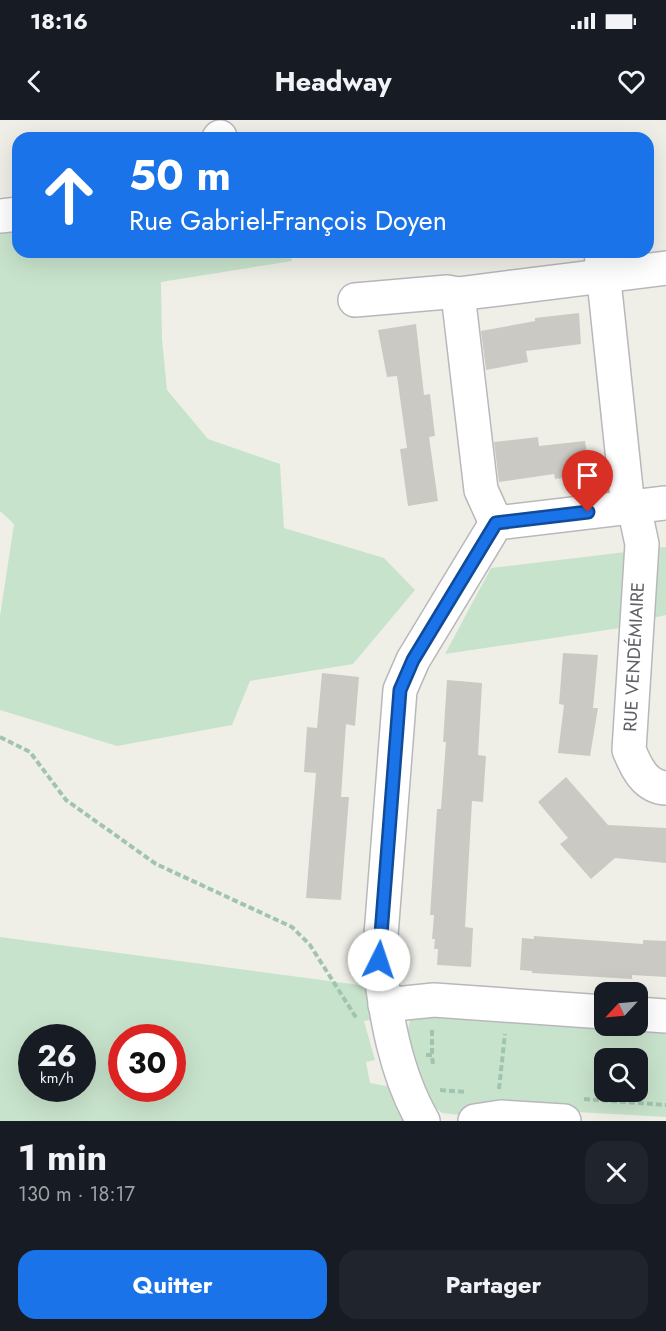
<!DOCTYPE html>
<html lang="fr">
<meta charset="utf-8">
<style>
:root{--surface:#171b24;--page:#20242c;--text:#f1f3f6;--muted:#9ea1a6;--accent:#1a73e8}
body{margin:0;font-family:Jost,sans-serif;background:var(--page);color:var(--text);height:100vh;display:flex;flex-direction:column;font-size:22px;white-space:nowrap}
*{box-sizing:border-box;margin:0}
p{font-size:20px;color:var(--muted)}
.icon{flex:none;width:33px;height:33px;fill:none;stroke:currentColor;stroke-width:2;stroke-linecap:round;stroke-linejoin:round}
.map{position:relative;height:1001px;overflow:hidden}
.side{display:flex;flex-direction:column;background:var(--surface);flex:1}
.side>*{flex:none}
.banner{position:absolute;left:12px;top:12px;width:642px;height:126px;border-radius:18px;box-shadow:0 6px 24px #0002;background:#1a73e8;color:#fff;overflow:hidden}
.needle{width:39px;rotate:244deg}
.fabs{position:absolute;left:594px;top:862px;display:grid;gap:12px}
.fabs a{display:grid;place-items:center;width:54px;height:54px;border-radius:12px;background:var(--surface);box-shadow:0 6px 24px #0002;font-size:30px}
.speed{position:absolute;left:18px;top:904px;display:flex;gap:12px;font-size:30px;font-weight:700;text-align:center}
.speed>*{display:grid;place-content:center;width:78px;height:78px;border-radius:50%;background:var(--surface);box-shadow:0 6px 24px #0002;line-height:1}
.speed small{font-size:15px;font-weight:400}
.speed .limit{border:9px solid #d22;background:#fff;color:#111}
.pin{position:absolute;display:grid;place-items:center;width:51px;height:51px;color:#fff;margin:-62px -26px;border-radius:50% 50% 50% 0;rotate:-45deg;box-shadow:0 0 6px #0007}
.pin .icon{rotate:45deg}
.me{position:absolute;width:66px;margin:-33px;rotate:4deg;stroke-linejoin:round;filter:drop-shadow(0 0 4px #0008)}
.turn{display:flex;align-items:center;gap:21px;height:126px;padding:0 18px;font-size:27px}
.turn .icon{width:78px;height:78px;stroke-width:2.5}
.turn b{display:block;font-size:42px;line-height:51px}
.round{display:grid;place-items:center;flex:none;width:63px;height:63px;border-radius:18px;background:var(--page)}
.headline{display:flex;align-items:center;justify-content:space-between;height:102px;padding:0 18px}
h1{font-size:36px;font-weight:700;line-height:45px}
.action{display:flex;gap:12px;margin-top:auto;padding:12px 18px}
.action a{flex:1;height:69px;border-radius:18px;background:var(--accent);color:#fff;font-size:24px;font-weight:700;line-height:69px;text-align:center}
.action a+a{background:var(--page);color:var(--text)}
.status{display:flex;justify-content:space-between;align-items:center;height:42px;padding:0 30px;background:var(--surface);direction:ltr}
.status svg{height:16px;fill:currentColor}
header{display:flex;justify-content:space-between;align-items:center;height:78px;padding:0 18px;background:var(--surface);font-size:27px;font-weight:700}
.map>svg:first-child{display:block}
.green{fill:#c8e3cc;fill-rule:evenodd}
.building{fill:#cbc9c4}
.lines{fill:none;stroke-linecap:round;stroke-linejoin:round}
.minor-casing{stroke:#b8b8bc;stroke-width:36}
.path{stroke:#a1c4b0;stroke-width:4;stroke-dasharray:6 3;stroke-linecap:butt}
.minor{stroke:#fff;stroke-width:33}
.route-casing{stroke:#114b97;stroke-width:15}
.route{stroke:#1a73e8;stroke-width:10}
.labels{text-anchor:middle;stroke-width:4.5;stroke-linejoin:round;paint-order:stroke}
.street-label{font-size:18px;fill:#5f6166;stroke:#fff}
</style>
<div class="status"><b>18:16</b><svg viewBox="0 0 49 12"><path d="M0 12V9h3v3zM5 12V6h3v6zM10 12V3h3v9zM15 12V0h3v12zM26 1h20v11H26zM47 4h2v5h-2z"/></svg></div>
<header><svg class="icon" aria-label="back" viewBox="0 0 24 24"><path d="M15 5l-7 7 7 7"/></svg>Headway<svg class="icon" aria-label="heart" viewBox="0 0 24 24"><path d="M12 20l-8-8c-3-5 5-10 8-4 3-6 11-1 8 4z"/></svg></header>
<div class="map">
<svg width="666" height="1001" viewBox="0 0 666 1001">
<rect width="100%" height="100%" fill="#efefe8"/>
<g class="green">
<path d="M 18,108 L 18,132 L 290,132 L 292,141 L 161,162 L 162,219 L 167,270 L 208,319 L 280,344 L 284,408 L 384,438 L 415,470 L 353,544 L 250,561 L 232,605 L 117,626 L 0,590 L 0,496 L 14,404 L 0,391 L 0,112 Z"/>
<path d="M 666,427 L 666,495 L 648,499 L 653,428 Z"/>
<path d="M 626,432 L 620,508 L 445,534 L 491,448 Z"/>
<path d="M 0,817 L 367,866 L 374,900 L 364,901 L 375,940 L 366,942 L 370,963 L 392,967 L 410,1001 L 0,1001 ZM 32,918 L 82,918 L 82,969 L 32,969 ZM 122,918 L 172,918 L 172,969 L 122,969 Z"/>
<path d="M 421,893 L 604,906 L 666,907 L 666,997 L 490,987 L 459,995 L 442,993 L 427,980 L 416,961 L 407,915 L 410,900 ZM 604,939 L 638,939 L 638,972 L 604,972 Z"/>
</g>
<g class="building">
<path d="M 579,193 L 581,224 L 526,231 L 528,242 L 486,250 L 481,211 L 535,201 L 535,198 Z"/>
<path d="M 416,204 L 424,275 L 430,274 L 435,316 L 429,317 L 438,381 L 408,386 L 400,329 L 407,328 L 397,256 L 387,257 L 378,210 Z"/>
<path d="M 538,317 L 539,326 L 585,321 L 590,355 L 555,359 L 554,354 L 499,362 L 494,322 Z"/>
<path d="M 563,533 L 598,535 L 593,588 L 598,588 L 590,636 L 558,633 L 564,585 L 559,584 Z"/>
<path d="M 322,553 L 359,557 L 355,606 L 346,604 L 341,677 L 349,677 L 341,780 L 306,778 L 316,653 L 304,652 L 307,607 L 317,608 Z"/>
<path d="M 447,560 L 482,563 L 478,635 L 486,636 L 483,682 L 472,681 L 465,807 L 473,808 L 471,847 L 437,845 L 438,829 L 434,829 L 435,819 L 432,819 L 434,795 L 430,795 L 437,689 L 441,689 L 446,622 L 443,622 Z"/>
<path d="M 566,657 L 608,705 L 666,708 L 666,743 L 615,738 L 591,759 L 560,724 L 568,718 L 538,682 Z"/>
<path d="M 534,816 L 643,824 L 643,820 L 666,821 L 666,857 L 632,855 L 632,859 L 532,853 L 532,851 L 520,850 L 522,818 L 534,819 Z"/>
</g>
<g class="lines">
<defs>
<g id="minor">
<path d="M 219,18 L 220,17"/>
<path d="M 0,96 L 18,94"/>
<path d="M 601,132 L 627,378 L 634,387 L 642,424 L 629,630 C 636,647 645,667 666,668"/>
<path d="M 458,174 L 481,370 L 496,403"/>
<path d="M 355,180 L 447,172 L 458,174 L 666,148"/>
<path d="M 385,885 L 434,880 L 604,892"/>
<path d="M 638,894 L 666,896"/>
<path d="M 423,1001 C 395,953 386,895 379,841 L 400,570 L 413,540 L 496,403 L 666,383"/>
<path d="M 475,1001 L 501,997 L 564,1001"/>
</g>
</defs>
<use href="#minor" class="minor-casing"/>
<g class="path">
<path d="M 0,617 L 30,632 L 66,680 L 156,744 L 292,807 L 310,825 L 357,899"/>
<path d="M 432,910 L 432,935"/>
<path d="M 426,935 L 432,935 L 433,945"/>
<path d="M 499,969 L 505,914"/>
<path d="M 440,970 L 466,972"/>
<path d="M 584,979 L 666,985"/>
</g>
<use href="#minor" class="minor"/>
</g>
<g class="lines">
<defs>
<path id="route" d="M 379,840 L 400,570 L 413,540 L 496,403 L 588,392"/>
</defs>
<use href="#route" class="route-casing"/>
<use href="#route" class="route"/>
</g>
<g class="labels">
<g class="street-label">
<text transform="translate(634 537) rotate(-87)" y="6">RUE VENDÉMIAIRE</text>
</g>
</g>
</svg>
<div class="fabs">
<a><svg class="needle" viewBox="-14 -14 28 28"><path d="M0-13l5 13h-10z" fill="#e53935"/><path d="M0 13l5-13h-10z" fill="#9ea1a6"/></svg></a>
<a><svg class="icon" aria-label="search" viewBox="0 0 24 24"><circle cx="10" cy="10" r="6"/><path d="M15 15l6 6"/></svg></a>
</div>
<div class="speed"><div>26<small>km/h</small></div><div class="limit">30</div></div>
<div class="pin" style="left:588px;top:392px;background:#d93025"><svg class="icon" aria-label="arrive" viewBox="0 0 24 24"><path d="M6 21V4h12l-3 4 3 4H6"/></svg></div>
<svg class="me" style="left:379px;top:840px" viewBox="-20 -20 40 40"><circle r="19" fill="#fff"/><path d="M0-13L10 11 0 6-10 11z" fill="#1a73e8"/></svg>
<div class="banner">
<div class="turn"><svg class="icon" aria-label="ahead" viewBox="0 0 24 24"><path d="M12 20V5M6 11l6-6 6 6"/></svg><div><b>50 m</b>Rue Gabriel-François Doyen</div></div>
</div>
</div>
<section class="side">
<div class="headline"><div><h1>1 min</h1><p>130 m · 18:17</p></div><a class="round"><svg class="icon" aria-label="close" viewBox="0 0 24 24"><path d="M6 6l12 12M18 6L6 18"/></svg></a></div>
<div class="action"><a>Quitter</a><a>Partager</a></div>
</section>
